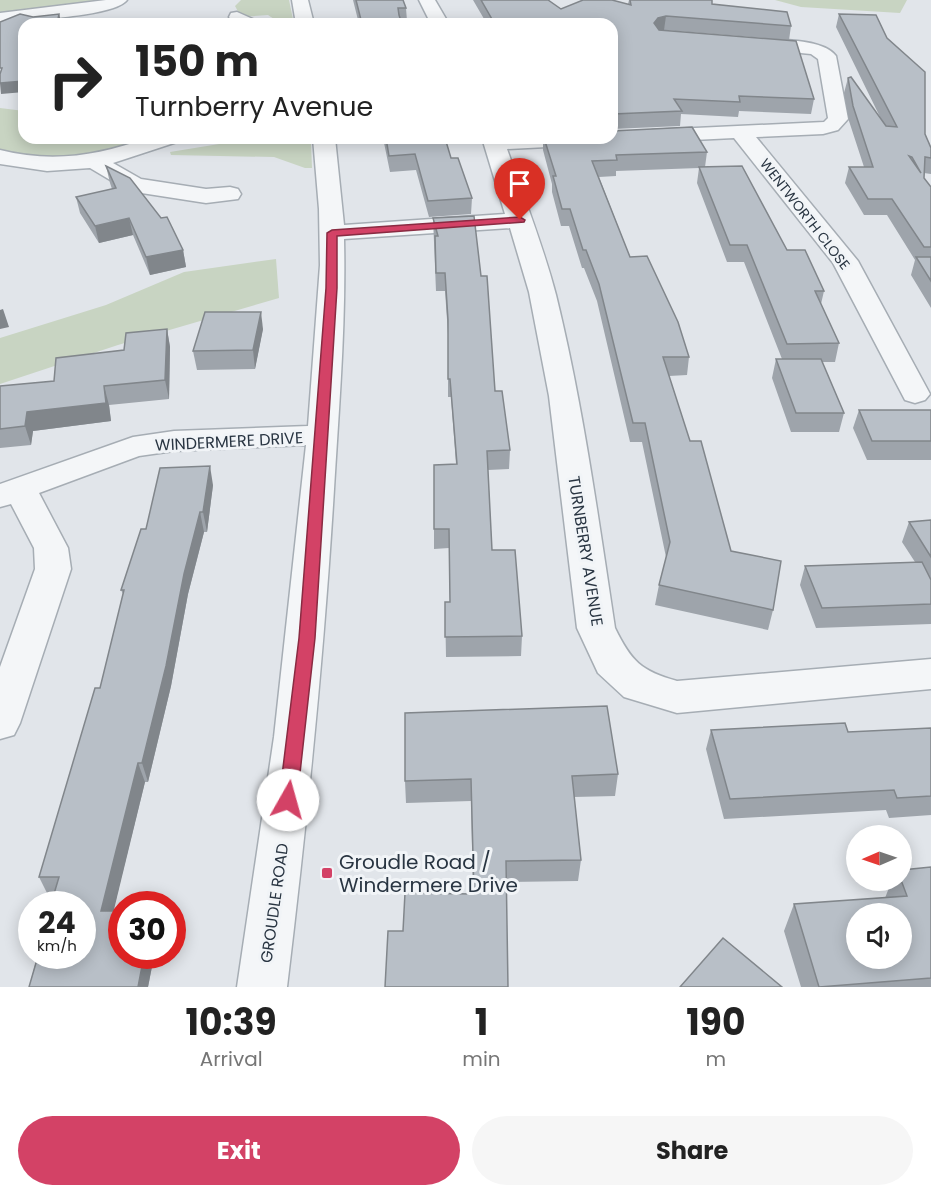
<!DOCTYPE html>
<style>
:root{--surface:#fff;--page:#f6f6f6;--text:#222;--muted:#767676;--accent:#d34266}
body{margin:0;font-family:Poppins,sans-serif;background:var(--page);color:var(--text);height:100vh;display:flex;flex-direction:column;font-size:22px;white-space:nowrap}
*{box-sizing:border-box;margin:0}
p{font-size:20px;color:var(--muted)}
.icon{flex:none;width:33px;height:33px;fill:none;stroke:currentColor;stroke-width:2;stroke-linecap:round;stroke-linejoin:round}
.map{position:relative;height:987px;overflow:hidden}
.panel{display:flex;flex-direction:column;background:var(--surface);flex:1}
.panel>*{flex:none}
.guide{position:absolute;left:18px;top:18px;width:600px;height:126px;border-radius:18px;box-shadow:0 3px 15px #0003;background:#fff;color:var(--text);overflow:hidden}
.needle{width:39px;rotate:268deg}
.controls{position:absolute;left:846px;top:825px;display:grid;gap:12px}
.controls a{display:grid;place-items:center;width:66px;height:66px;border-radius:50%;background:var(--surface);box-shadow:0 3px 15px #0003;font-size:30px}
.speed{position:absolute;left:18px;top:891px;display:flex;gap:12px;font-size:30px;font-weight:700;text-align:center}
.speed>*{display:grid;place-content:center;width:78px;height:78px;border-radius:50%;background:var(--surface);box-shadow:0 3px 15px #0003;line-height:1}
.speed small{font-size:15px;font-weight:400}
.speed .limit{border:9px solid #d22;background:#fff;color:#111}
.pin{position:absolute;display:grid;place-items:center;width:51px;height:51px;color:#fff;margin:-62px -26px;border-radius:50% 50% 50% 0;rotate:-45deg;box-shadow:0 0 6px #0007}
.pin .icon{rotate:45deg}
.me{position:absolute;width:66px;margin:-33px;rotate:7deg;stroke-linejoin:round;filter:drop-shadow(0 0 4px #0008)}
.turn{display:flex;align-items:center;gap:21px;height:126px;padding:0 18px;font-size:27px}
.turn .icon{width:78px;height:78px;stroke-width:2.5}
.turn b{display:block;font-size:42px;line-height:51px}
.eta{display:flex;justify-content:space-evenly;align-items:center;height:102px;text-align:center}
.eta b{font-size:36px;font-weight:700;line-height:42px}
.primary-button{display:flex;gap:12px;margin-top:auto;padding:12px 18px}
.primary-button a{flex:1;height:69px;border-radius:36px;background:var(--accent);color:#fff;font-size:24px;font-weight:700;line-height:69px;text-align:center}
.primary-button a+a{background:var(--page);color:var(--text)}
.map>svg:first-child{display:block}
.green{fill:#c8d4c2}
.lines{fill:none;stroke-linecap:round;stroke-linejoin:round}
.minor-casing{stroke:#a6adb4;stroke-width:3}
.minor{fill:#f4f6f8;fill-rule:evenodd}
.wall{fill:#9ea4ab}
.shaded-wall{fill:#81868b}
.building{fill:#b8bfc7;stroke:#81868b;stroke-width:1.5;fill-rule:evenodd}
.route{fill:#d34266;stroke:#892b42;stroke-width:1.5}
.poi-dot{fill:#d34266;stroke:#f1f4f7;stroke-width:2}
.labels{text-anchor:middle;stroke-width:6;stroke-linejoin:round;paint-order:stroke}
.far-street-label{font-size:14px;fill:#293542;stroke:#f1f4f7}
.street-label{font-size:16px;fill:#293542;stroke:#f1f4f7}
.near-poi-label{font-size:20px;fill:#293542;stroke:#f1f4f7;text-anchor:start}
</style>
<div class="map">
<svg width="931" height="987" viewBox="0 0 931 987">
<rect width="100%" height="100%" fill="#e1e5ea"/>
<g class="green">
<path d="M 0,0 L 108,0 L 0,15 Z"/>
<path d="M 241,0 L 289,0 L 294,24 L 277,24 L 277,21 L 268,15 L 241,17 L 235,6 Z"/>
<path d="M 775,0 L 907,0 L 900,13 L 801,7 Z"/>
<path d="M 0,108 L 24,111 L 24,138 L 155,138 L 94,155 L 37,158 L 0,151 Z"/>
<path d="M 256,138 L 305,138 L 311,143 L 312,168 L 305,168 L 274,157 L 171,155 L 170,152 Z"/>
<path d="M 276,259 L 279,298 L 118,345 L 0,384 L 0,338 L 106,305 L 184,272 Z"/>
</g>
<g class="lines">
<defs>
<g id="minor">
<path d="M 106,0 L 127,0 C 114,17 25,20 0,23 L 0,13 Z"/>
<path d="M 292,0 L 308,0 L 314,24 L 296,24 Z"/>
<path d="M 419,0 L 435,0 L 449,24 L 431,24 Z"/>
<path d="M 237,12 L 255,20 L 258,24 C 247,24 235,27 229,17 L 231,13 Z"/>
<path d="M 755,39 C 776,40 823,38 836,56 L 848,119 L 838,130 L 823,134 L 756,137 L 858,261 L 930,394 L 925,400 L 915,403 L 905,400 L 833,263 L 734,138 L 653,142 L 646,140 L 643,136 L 646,132 L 653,130 L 824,122 L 828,118 L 818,59 L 811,54 L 749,48 L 746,44 L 749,40 Z"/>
<path d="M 147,138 L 181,138 L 177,142 L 113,163 L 141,179 L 206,189 L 230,187 L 238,189 L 241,194 L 238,199 L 206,203 L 135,192 L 127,190 L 90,168 L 47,171 L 0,164 L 0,150 C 51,163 98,156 147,138 Z"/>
<path d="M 313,138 L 335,138 L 344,225 L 505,214 L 482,138 L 597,138 L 594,143 L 587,145 L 507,149 C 524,198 543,245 556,295 C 583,405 598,516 615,628 C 631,661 641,671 677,681 L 931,659 L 931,689 L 677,713 L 624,697 L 598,673 L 577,628 L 549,396 L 529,292 L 510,228 L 344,239 C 346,323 339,406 334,489 C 324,656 307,821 287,987 L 237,987 L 274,737 L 306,445 L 174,451 L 139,456 L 39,493 L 68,548 L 71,569 L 20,723 L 14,735 L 0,739 L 0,667 L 35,569 L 34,548 L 11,504 L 0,507 L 0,484 L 133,437 L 174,431 L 308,426 L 320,265 L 319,209 Z"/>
</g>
</defs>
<use href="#minor" class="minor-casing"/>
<use href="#minor" class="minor"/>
</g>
<g class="wall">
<path d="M 353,0 L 403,0 L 406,8 L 407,21 L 401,21 L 402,24 L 359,24 Z"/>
<path d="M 473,0 L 548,0 L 561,9 L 628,4 L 629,0 L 712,0 L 712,4 L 791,26 L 789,40 L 663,30 L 814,99 L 811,114 L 739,111 L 738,117 L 681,114 L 680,126 L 612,129 L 612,24 L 487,24 Z"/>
<path d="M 839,14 L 925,134 L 931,148 L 931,174 L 924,173 L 924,178 L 931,187 L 931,308 L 911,275 L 915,260 L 887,215 L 864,215 L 845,183 L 849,167 L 864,167 L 849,121 L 844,93 L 848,78 L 881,119 L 836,27 Z"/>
<path d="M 383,138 L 445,138 L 451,158 L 472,198 L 471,214 L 429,217 L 416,170 L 390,172 Z"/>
<path d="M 543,138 L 612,138 L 707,152 L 705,167 L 787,250 L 824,291 L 821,304 L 839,343 L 835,362 L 822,362 L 844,413 L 839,432 L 791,432 L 772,378 L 776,359 L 782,359 L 744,262 L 727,262 L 697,183 L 699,168 L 616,171 L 616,176 L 599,177 L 630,257 L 689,357 L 687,375 L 669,376 L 690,441 L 731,551 L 773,610 L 768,630 L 655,605 L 659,585 L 666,557 L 642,442 L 630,442 L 597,301 L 584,268 L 582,268 L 569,226 L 561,226 L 552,192 L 552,184 L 543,150 Z"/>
<path d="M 106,166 L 183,250 L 186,267 L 150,275 L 133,235 L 99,243 L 80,213 L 76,197 L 112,189 L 110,183 Z"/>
<path d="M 433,218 L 495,391 L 510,450 L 509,469 L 488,470 L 492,550 L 522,636 L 521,656 L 446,657 L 445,602 L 450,602 L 449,548 L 434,549 L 434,529 L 456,464 L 451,397 L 448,397 L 448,334 L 445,291 L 436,291 Z"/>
<path d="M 167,329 L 170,347 L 169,399 L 109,405 L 111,421 L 33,431 L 31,445 L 0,448 L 0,386 L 54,381 L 124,350 Z"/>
<path d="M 263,329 L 255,369 L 197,370 L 193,351 Z"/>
<path d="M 859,410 L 931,410 L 931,460 L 867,460 L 853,428 Z"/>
<path d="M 213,485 L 207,532 L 204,532 L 188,594 L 171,686 L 148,782 L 145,782 L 113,911 L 122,956 L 154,956 L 148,987 L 29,987 L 54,895 L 48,895 L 39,877 L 100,688 L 123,594 L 121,590 L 146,529 Z"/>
<path d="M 931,520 L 931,624 L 816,628 L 800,585 L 805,566 L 915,562 L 902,542 L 909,522 Z"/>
<path d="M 931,728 L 931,815 L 889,818 L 886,810 L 724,819 L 706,749 L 711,730 L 848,732 Z"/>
<path d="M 618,774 L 615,796 L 574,797 L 581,860 L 578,881 L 506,882 L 403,931 L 473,894 L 471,801 L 406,803 L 405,781 Z"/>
<path d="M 931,867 L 931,987 L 801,987 L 784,931 L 794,904 L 885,898 L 892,880 L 902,880 Z"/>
</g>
<g class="shaded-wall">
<path d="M 59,14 L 62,24 L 57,24 Z"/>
<path d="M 666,16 L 664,30 L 656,32 L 654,23 L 658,18 Z"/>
<path d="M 24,81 L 24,92 L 1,94 L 0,83 Z"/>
<path d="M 129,218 L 133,235 L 99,243 L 95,226 Z"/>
<path d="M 183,250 L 186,267 L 150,275 L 146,257 Z"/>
<path d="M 3,309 L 9,327 L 0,329 L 0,310 Z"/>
<path d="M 261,312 L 263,329 L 255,369 L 253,350 Z"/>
<path d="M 167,329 L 170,347 L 169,399 L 165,380 Z"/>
<path d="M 104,386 L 109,405 L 111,421 L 33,431 L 31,445 L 25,426 L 27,412 Z"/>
<path d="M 210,466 L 213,485 L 207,532 L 203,512 Z"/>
<path d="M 200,512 L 204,532 L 188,594 L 171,686 L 148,782 L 142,763 L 184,574 Z"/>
<path d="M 138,763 L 145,782 L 109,930 L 101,911 Z"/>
<path d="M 144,956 L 154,956 L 148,987 L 138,987 Z"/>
</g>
<g class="building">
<path d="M 356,0 L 403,0 L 406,8 L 398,8 L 399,15 L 402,24 L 362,24 Z"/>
<path d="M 481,0 L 548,0 L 561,9 L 583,0 L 612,0 L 631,5 L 630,0 L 712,0 L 712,4 L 787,12 L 791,26 L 666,16 L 658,18 L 654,23 L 659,30 L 796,41 L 814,99 L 739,96 L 740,102 L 674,99 L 682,111 L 613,114 L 612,118 L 612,24 L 493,24 L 493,21 Z"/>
<path d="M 20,14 L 33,17 L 59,14 L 57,24 L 24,24 L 24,81 L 0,83 L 0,74 L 2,68 L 0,68 L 0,22 Z"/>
<path d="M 839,14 L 876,15 L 887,38 L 925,72 L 925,134 L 931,148 L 931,158 L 925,157 L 924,178 L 931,187 L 931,247 L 924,247 L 892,199 L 868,199 L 849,167 L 873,167 L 853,106 L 848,78 L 851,77 L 886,126 L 897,127 ZM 909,156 L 912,157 L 921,173 Z"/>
<path d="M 692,127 L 707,152 L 616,155 L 617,160 L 592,161 L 630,257 L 647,256 L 678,322 L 689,357 L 663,357 L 690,441 L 701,441 L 731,551 L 781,561 L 773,610 L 659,585 L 670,542 L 645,423 L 633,423 L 599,284 L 586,250 L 583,250 L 570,209 L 562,209 L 553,176 L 556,176 L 544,138 L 612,138 L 612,131 Z"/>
<path d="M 386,138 L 445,138 L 451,158 L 458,158 L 472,198 L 428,201 L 415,154 L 389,156 Z"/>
<path d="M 106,166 L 130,178 L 161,218 L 167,217 L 183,250 L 146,257 L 129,218 L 95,226 L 76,197 L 116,188 Z"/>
<path d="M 742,166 L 787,250 L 805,250 L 824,291 L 815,291 L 839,343 L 787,344 L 747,245 L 730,245 L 699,167 Z"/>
<path d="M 474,216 L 481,276 L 487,276 L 495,391 L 502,391 L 510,450 L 487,451 L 492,550 L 515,550 L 522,636 L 445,637 L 445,602 L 450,602 L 449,529 L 434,529 L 434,465 L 457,464 L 450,379 L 448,379 L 448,320 L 445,273 L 436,273 L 435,236 L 438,236 L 433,218 Z"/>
<path d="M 916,257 L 931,257 L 931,281 Z"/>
<path d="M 205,312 L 261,312 L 253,350 L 193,351 Z"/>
<path d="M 167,329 L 165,380 L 104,386 L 106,403 L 27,412 L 25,426 L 0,429 L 0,386 L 54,381 L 56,358 L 124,350 L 126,333 Z"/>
<path d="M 776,359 L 821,359 L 844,413 L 796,413 Z"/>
<path d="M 859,410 L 931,410 L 931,441 L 872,441 Z"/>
<path d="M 210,466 L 203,512 L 200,512 L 184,574 L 166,666 L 142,763 L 138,763 L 101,911 L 122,911 L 122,956 L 144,956 L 138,987 L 29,987 L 38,956 L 82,956 L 82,904 L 51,904 L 59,877 L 39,877 L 95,688 L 100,688 L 124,590 L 121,590 L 141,529 L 146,529 L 160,468 Z"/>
<path d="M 931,520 L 931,557 L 909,522 Z"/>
<path d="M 922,562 L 931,580 L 931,604 L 822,608 L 805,566 Z"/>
<path d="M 607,706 L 618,774 L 572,776 L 581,860 L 506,861 L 508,987 L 385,987 L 388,931 L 403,931 L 405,893 L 474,894 L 471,779 L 405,781 L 405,713 Z"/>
<path d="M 845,723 L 848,732 L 931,728 L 931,796 L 897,798 L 894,790 L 730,799 L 711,730 Z"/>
<path d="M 931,867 L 931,978 L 819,987 L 794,904 L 907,896 L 901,880 L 902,870 ZM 856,914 L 902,914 L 902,958 L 856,958 Z"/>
<path d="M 723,938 L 782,987 L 680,987 Z"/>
</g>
<path class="route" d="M 520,217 L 525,220 L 524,222 L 337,236 L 337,288 L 315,638 L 297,800 L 295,805 L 288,808 L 282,805 L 279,800 L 299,638 L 326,288 L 327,233 L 332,230 Z"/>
<rect class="poi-dot" x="321" y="867" width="12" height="12" rx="3"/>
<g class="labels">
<g class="far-street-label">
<text transform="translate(805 214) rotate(52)" y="5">WENTWORTH CLOSE</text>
</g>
<g class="street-label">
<text transform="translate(229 441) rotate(-3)" y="6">WINDERMERE DRIVE</text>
<text transform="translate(586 551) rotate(81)" y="6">TURNBERRY AVENUE</text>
<text transform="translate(274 903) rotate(-82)" y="6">GROUDLE ROAD</text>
</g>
<g class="near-poi-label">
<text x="339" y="869">Groudle Road /<tspan x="339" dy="23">Windermere Drive</tspan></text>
</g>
</g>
</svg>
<div class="controls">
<a><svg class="needle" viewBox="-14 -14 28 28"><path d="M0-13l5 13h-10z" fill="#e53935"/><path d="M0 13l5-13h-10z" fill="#767676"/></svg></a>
<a><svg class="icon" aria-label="sound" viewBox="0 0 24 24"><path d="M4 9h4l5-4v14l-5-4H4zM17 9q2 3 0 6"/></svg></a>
</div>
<div class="speed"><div>24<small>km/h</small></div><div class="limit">30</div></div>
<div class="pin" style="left:520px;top:220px;background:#d93025"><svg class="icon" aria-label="arrive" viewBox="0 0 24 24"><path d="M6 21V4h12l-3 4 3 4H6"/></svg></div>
<svg class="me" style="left:288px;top:800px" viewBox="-20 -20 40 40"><circle r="19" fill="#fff"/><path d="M0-13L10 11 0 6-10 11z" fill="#d34266"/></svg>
<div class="guide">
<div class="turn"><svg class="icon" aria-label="right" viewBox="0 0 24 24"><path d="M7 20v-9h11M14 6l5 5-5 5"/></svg><div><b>150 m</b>Turnberry Avenue</div></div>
</div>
</div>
<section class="panel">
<div class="eta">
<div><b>10:39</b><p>Arrival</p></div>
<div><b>1</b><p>min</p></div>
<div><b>190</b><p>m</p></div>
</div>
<div class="primary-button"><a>Exit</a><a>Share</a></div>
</section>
